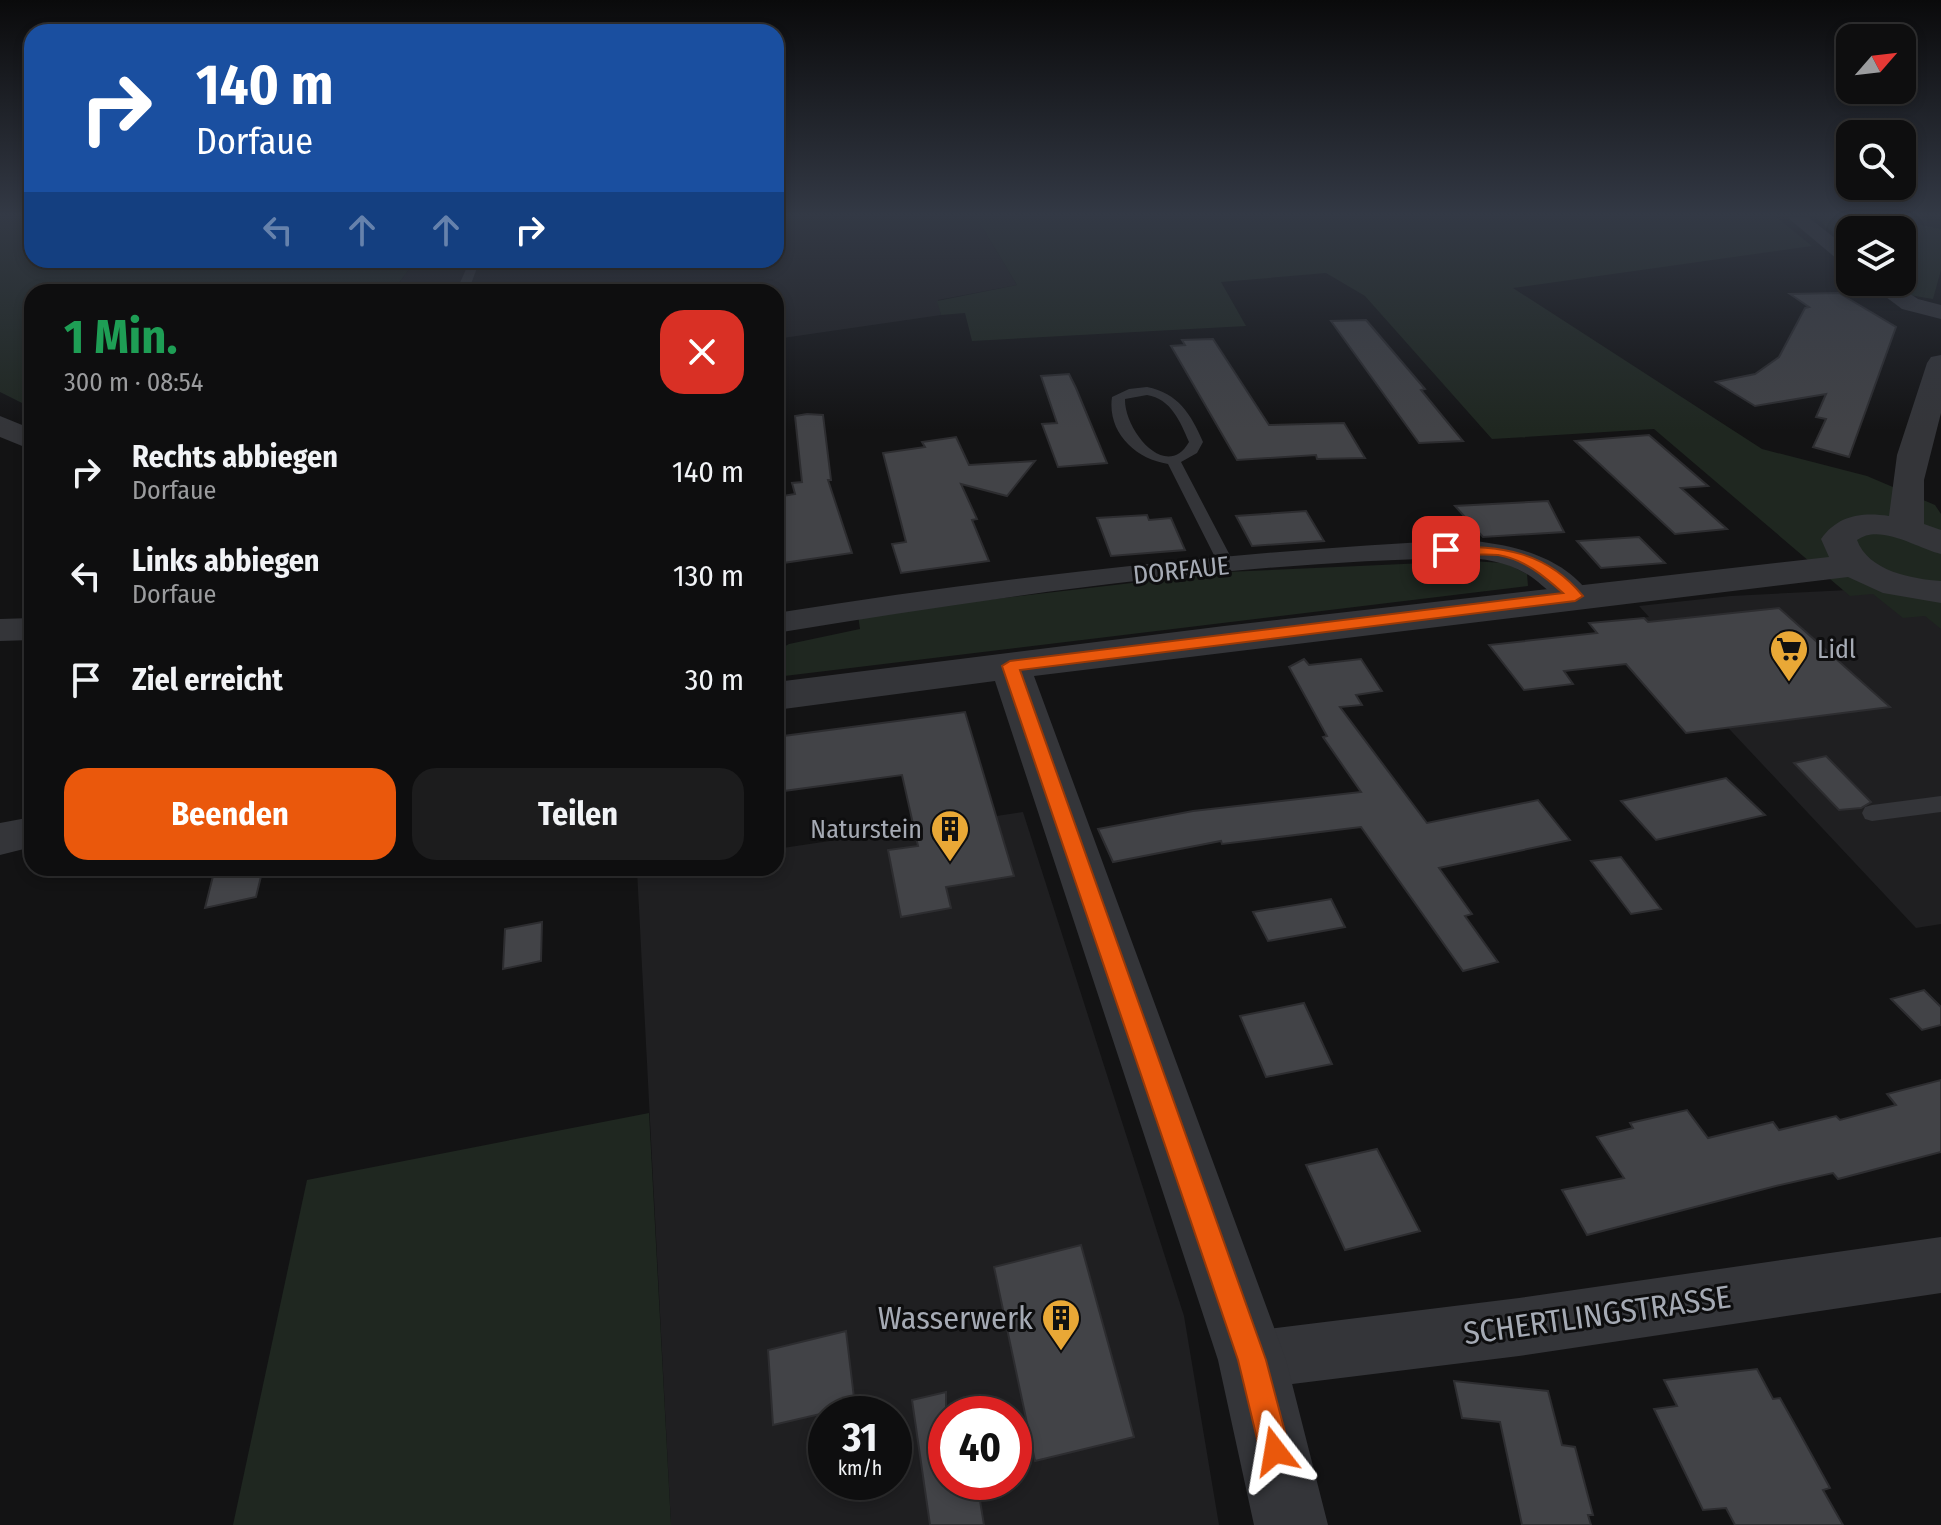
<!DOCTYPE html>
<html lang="de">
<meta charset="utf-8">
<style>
:root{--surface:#0e0e0f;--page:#1c1c1d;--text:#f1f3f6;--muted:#9b9c9e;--line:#2e2e2f;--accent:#ea580c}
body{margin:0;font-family:"Fira Sans Condensed",sans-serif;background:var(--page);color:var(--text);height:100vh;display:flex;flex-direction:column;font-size:30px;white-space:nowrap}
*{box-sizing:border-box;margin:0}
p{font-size:26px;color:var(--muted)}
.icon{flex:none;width:44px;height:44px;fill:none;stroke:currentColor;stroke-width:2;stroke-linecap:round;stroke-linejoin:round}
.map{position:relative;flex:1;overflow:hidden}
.drawer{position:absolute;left:24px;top:284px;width:760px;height:592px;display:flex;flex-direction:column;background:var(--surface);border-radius:24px;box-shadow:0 4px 12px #0003,0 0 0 2px var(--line)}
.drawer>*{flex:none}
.top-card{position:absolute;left:24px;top:24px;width:760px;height:244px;border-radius:24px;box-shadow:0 4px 12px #0003,0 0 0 2px var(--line);background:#1a4fa0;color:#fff;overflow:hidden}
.needle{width:52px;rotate:62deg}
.fabs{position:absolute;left:1836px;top:24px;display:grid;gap:16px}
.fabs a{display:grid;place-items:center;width:80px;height:80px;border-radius:16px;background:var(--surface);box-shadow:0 4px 12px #0003,0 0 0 2px var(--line);font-size:40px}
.speed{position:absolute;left:808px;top:1396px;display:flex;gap:16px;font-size:40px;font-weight:700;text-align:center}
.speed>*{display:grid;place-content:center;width:104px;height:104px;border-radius:50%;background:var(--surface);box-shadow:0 4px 12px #0003,0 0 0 2px var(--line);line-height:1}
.speed small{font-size:20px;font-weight:400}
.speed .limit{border:12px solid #d22;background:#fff;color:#111}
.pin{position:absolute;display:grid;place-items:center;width:68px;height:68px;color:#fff;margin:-34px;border-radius:16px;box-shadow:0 4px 12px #0006}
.me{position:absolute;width:88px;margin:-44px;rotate:346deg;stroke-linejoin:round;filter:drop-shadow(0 0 6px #0008)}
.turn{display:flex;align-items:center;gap:28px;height:168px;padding:0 40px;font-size:36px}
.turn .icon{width:104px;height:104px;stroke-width:2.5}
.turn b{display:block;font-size:56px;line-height:68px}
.lanes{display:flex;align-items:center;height:76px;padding:0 40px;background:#0003;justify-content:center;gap:40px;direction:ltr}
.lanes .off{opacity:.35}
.round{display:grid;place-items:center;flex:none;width:84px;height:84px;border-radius:24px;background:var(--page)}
.overview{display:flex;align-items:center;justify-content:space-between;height:136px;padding:0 40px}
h1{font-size:48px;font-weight:700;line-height:60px;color:#1e9e55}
.button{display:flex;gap:16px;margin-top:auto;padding:16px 40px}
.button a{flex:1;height:92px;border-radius:24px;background:var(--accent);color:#fff;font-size:32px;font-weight:700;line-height:92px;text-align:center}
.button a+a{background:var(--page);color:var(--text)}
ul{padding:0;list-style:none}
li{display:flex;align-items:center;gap:24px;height:104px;padding:0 40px}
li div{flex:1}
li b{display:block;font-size:30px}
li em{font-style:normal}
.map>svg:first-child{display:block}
.built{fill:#1f1f21;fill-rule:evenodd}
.green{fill:#1f2720}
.building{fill:#424347;stroke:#2d2d30;stroke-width:2}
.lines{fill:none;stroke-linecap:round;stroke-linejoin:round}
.service{fill:#343539;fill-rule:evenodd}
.minor{fill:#343539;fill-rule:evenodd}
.tertiary{fill:#343539;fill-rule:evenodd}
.route{fill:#ea580c;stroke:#983908;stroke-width:2}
.labels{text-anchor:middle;stroke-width:6;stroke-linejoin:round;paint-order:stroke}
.street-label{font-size:26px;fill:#a5aab4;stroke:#0e0e0f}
.poi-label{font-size:26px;fill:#a5aab4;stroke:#0e0e0f;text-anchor:start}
.near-street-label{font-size:32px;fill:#a5aab4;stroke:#0e0e0f}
.near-poi-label{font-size:32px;fill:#a5aab4;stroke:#0e0e0f;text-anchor:end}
</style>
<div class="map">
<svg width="1941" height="1525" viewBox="0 0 1941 1525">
<rect width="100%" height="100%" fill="#131314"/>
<g class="built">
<path d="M 776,217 L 976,217 L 1017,285 L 938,300 L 941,315 L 776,339 L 776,292 L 392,292 L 416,260 L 776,260 Z"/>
<path d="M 1849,590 L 1882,595 L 1941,621 L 1941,924 L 1916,928 L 1626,619 L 1649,617 L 1639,606 L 1731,596 Z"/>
<path d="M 1023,812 L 1184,1316 L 1219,1525 L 671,1525 L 637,870 L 776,868 L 776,849 ZM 826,1414 L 894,1414 L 894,1482 L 826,1482 ZM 946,1414 L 1014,1414 L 1014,1482 L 946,1482 Z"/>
</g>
<g class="green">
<path d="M 0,217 L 32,217 L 32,260 L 416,260 L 392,292 L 32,292 L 32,408 L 0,392 Z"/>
<path d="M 976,217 L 1776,217 L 1812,246 L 1513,288 L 1762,449 L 1867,476 L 1935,505 L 1941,514 L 1941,629 L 1925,616 L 1903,618 L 1873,594 L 1850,596 L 1654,429 L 1492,439 L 1365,296 L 1326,273 L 1221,282 L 1246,326 L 972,341 L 965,313 L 941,315 L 937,301 L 1017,285 Z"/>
<path d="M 1815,217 L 1852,217 L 1887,223 L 1890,219 L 1941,229 L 1941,270 L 1933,299 L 1909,295 L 1893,282 L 1902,282 L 1902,230 L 1850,230 L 1850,246 Z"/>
<path d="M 1470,561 L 1505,563 L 1527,574 L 1528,586 L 776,677 L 776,651 L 789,644 L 860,629 L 858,615 L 1226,572 Z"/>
<path d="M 649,1113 L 671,1525 L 233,1525 L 307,1180 Z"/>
</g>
<g class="building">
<path d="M 1839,293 L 1896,327 L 1849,457 L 1813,447 L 1826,419 L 1816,417 L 1826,394 L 1755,406 L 1716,382 L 1755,374 L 1779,357 L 1805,308 L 1809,307 L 1790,294 Z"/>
<path d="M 1366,320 L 1425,389 L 1421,390 L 1463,441 L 1419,443 L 1331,321 Z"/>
<path d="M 1213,339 L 1269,425 L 1344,423 L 1365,458 L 1317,459 L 1316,455 L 1237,460 L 1171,346 L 1185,345 L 1182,340 Z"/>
<path d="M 1069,374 L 1076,388 L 1107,463 L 1058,467 L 1042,424 L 1057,423 L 1041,376 Z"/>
<path d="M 807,414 L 823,415 L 831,480 L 828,480 L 852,553 L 776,564 L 776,497 L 795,494 L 792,483 L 802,482 L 795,416 Z"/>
<path d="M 1649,435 L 1708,486 L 1681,488 L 1727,529 L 1675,534 L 1575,441 Z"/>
<path d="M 956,437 L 969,465 L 1035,461 L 1007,496 L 961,484 L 977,519 L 972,520 L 989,561 L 901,573 L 892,544 L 906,542 L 883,453 L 925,447 L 922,442 Z"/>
<path d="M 1548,501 L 1564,532 L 1483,537 L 1455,506 Z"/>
<path d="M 1306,511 L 1324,541 L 1252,546 L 1236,516 Z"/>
<path d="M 1147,515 L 1149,520 L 1171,518 L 1185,550 L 1111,556 L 1097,518 Z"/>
<path d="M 1639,537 L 1665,563 L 1601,568 L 1577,541 Z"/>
<path d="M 1779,608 L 1890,707 L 1686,733 L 1626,664 L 1564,671 L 1573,684 L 1524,690 L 1489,645 L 1597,633 L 1589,623 L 1644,618 L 1648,622 Z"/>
<path d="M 1304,659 L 1309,665 L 1361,659 L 1382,691 L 1356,695 L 1362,705 L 1340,707 L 1427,823 L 1538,800 L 1570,840 L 1439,868 L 1472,914 L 1465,916 L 1498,962 L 1463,971 L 1361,827 L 1222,844 L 1221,841 L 1113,862 L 1098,829 L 1193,811 L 1361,792 L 1323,737 L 1327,736 L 1289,667 Z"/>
<path d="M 965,712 L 1014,876 L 946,887 L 951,908 L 901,917 L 888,850 L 918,846 L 902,775 L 776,792 L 776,737 Z"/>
<path d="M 1826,756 L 1871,802 L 1861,808 L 1839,810 L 1794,763 Z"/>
<path d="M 1726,778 L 1765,815 L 1656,840 L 1621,801 Z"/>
<path d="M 1621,857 L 1661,909 L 1631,914 L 1591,861 Z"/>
<path d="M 215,868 L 263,868 L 256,897 L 205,908 Z"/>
<path d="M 1331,899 L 1345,927 L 1268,941 L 1253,912 Z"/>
<path d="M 542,922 L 541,961 L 503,969 L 505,929 Z"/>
<path d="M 1924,990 L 1941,1007 L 1941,1025 L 1922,1030 L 1891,999 Z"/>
<path d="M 1304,1003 L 1332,1064 L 1266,1077 L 1240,1016 Z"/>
<path d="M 1941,1080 L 1941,1152 L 1838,1179 L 1833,1173 L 1776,1186 L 1587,1235 L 1562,1190 L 1624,1178 L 1597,1137 L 1633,1128 L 1630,1123 L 1687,1110 L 1708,1138 L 1773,1122 L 1779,1130 L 1836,1116 L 1840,1120 L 1896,1105 L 1887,1094 Z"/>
<path d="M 1377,1149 L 1420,1231 L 1345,1250 L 1306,1165 Z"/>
<path d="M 1081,1245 L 1134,1437 L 1035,1461 L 994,1267 Z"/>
<path d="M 846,1331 L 855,1406 L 773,1425 L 768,1350 Z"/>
<path d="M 1757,1369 L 1773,1399 L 1780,1398 L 1798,1430 L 1830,1488 L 1823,1490 L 1843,1525 L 1735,1525 L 1726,1508 L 1703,1510 L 1654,1409 L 1677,1406 L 1664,1380 Z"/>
<path d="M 1454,1381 L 1548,1391 L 1562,1445 L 1575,1447 L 1593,1515 L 1588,1515 L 1591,1525 L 1522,1525 L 1500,1422 L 1462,1418 Z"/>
<path d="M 946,1392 L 946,1482 L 977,1482 L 984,1525 L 930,1525 L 912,1400 Z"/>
</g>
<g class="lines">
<g class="service">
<path d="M 470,260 L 480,260 L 468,292 L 456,292 Z"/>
<path d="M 548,289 L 580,289 L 586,292 L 542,292 Z"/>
<path d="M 1147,387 C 1178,393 1191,414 1203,442 L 1197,453 L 1181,462 L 1235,565 L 1233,568 L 1221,568 L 1219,565 L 1168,464 C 1135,459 1107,432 1112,397 L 1129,389 ZM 1147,395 C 1171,399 1180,421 1189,442 C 1166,482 1124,430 1125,399 Z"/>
<path d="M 1941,796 L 1941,812 L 1872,821 L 1865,819 L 1862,813 L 1865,807 L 1872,805 Z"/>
</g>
<g class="minor">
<path d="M 1787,217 L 1808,217 L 1850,250 L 1850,266 L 1843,264 Z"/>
<path d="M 1866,282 L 1892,282 L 1918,299 L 1941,305 L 1941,319 L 1902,309 Z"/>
<path d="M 1464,540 C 1510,544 1563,555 1591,596 L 1586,603 C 1560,610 1547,585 1525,573 C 1506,562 1483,558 1461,558 C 1232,562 1002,596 776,633 L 776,613 C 1004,577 1233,551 1464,540 Z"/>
<path d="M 32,618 L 32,640 L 0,641 L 0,619 Z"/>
<path d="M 32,817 L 32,847 L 0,855 L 0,823 Z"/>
<path d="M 1941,1237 L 1941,1293 L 1519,1356 L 1252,1389 L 1231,1381 L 1223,1360 L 1231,1339 L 1252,1331 L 1519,1298 Z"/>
</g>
<g class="tertiary">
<path d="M 1941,355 L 1941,413 L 1924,480 L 1924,524 L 1941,530 L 1941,554 C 1917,548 1880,523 1857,540 C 1868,571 1912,579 1941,581 L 1941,603 L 1883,593 L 1848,577 L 1034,676 L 1286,1360 L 1328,1525 L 1254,1525 L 1218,1360 L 995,681 L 776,710 L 776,682 L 1224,626 L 1829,557 L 1821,539 C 1838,515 1862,512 1889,516 L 1897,455 L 1927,363 L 1931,357 Z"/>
<path d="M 0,416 L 32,429 L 32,450 L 0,437 Z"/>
</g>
</g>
<linearGradient id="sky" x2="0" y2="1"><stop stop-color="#0a0a0b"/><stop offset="0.5" stop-color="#333945"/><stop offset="1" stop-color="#333945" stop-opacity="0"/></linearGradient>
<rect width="1941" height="430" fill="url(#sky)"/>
<path class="route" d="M 1446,546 C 1502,547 1545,550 1583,596 L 1575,601 L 1020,670 L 1266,1360 L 1290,1451 L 1286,1461 L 1275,1465 L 1265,1461 L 1260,1451 L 1238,1360 L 1002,666 L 1010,661 L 1563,593 C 1544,576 1524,559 1498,555 C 1479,553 1460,557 1441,553 L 1439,550 Z"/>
<defs>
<symbol id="supermarket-pin" viewBox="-11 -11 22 30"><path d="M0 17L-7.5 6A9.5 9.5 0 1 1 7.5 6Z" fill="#e9a836" stroke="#0e0e0f"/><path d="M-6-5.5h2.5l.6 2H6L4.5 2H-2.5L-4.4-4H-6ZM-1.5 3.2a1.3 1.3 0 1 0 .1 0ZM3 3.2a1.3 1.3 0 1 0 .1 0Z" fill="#111"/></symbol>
<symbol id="building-pin" viewBox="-11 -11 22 30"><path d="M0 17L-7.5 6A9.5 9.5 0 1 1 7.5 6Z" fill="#e9a836" stroke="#0e0e0f"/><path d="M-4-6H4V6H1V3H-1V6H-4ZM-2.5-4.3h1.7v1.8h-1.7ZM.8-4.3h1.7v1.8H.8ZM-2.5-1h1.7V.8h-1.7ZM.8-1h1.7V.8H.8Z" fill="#111"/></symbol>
</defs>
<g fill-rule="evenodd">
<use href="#supermarket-pin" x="1767" y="627" width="44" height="60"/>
<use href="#building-pin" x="928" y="807" width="44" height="60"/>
<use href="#building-pin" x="1039" y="1296" width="44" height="60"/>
</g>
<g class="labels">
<g class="street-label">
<text transform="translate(1181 570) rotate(-6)" y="9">DORFAUE</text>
</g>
<g class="poi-label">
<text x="1817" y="658">Lidl</text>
<text x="922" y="838" text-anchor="end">Naturstein</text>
</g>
<g class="near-street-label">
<text transform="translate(1597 1315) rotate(-8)" y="11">SCHERTLINGSTRASSE</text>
</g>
<g class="near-poi-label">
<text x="1033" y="1329">Wasserwerk</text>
</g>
</g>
</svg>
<div class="fabs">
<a><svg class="needle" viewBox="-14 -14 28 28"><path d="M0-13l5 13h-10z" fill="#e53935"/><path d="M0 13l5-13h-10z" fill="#9b9c9e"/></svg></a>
<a><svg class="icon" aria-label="search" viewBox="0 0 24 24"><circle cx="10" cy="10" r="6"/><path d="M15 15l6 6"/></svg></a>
<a><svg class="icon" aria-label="layers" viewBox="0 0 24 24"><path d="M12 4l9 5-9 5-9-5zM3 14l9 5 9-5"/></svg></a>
</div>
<div class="speed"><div>31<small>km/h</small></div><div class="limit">40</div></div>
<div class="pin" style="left:1446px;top:550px;background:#d93025"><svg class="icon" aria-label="arrive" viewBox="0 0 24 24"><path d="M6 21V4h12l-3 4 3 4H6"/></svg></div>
<svg class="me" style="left:1275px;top:1451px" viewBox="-20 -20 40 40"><path d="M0-17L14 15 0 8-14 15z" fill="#ea580c" stroke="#fff" stroke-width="4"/></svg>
<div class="top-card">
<div class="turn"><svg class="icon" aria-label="right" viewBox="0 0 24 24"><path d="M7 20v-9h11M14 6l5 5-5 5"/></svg><div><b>140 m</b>Dorfaue</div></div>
<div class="lanes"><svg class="icon off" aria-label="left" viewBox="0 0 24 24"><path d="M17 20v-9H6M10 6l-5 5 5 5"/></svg><svg class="icon off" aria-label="ahead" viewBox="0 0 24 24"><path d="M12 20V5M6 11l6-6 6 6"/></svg><svg class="icon off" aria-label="ahead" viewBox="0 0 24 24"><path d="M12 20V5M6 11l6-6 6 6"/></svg><svg class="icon" aria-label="right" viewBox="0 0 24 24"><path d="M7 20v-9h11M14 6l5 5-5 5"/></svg></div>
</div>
<section class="drawer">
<div class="overview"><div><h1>1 Min.</h1><p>300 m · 08:54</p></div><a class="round" style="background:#d93025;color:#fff"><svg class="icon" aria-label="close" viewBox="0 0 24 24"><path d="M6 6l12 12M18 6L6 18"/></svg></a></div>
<ul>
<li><svg class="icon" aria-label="right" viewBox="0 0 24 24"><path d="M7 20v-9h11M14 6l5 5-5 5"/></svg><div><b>Rechts abbiegen</b><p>Dorfaue</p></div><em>140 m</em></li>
<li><svg class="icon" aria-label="left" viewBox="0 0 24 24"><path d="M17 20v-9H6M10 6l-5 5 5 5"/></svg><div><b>Links abbiegen</b><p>Dorfaue</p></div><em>130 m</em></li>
<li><svg class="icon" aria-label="arrive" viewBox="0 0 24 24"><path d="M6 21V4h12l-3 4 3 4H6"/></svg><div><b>Ziel erreicht</b></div><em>30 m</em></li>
</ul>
<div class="button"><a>Beenden</a><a>Teilen</a></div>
</section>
</div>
